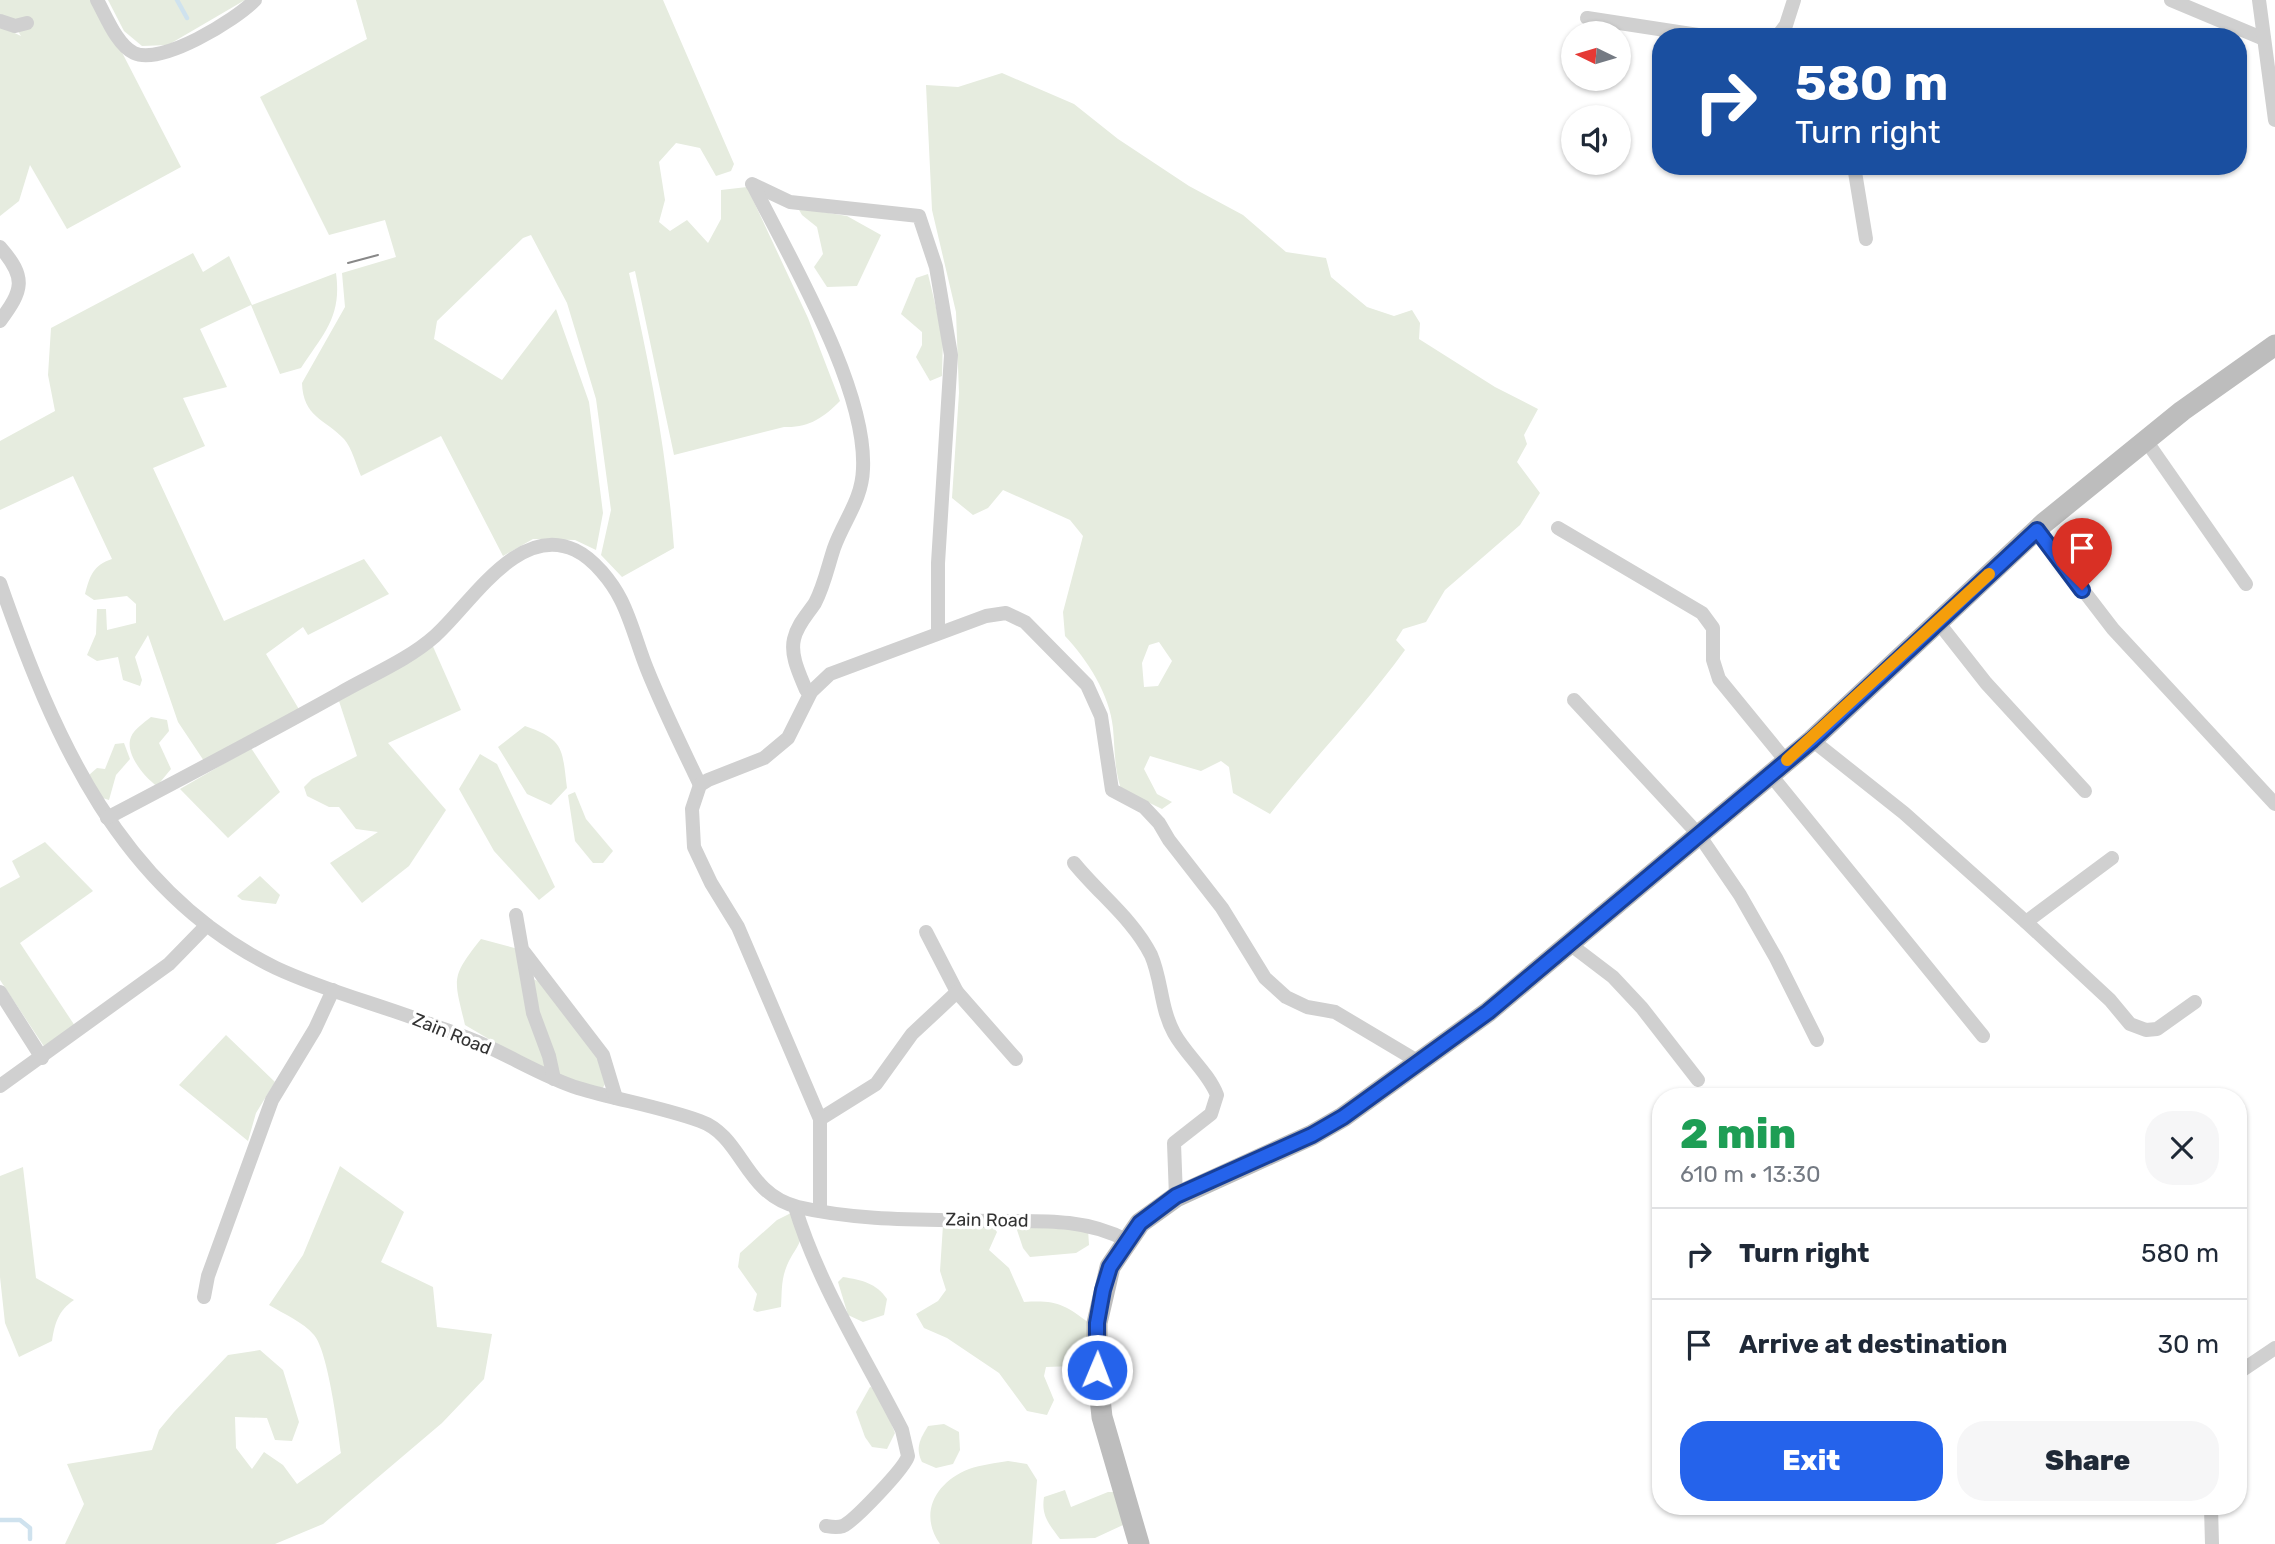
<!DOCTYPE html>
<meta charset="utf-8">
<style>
:root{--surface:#fff;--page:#f6f6f7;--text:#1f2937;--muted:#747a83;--line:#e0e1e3;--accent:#2563eb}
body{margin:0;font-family:Rubik,sans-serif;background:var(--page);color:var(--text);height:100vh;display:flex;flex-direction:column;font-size:26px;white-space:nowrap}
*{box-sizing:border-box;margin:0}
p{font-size:23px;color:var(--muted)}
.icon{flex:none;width:38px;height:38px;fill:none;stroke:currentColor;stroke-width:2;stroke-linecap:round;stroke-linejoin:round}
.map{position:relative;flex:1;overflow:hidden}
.sheet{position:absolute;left:1652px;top:1088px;width:595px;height:427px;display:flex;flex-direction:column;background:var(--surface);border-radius:28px;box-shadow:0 2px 5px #0004}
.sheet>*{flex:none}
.top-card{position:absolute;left:1652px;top:28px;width:595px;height:147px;border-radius:28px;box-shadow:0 2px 5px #0004;background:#1a4fa0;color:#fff;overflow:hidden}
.needle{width:46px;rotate:275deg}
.buttons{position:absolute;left:1561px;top:21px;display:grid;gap:14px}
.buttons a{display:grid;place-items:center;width:70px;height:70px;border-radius:50%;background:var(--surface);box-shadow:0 2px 5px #0004;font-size:35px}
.pin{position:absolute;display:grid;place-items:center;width:60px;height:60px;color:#fff;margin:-72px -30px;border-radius:50% 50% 50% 0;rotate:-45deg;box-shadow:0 0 7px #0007}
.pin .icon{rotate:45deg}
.me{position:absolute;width:77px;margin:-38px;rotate:1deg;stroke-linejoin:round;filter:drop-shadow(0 0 5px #0008)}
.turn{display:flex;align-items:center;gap:24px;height:147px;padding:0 28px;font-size:32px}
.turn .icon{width:91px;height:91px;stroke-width:2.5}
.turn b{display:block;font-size:49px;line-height:60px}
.round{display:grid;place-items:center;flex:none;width:74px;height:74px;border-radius:28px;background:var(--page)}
.headline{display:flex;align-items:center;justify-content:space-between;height:119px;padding:0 28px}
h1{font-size:42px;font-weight:800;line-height:52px;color:#1e9e55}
.cta{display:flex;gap:14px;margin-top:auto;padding:14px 28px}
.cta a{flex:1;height:80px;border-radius:28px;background:var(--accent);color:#fff;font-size:28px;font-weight:800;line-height:80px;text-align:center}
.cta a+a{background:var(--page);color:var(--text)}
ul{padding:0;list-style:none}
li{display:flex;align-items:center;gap:21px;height:91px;padding:0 28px;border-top:2px solid var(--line)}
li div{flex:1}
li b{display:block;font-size:26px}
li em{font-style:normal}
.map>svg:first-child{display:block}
.green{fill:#e6ecdf;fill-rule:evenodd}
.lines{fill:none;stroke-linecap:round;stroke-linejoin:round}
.stream{stroke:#cfe2ee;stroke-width:4.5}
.minor{stroke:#d0d0d0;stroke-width:14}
.secondary{stroke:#bdbdbd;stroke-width:21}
.tram{stroke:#888;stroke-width:2}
.route-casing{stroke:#184099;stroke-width:18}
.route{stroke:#2563eb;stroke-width:12}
.slow{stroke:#f59e0b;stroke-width:12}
.labels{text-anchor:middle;stroke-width:7;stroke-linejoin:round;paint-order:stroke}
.street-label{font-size:18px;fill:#333;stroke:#fff}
</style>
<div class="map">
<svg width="2275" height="1544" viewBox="0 0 2275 1544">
<rect width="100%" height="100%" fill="#fff"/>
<g class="green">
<path d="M 0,0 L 95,0 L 181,167 L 67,229 L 30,165 L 19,201 L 0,216 L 0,26 L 21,36 L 11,20 L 0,14 Z"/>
<path d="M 108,0 L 245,0 L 168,45 L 142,46 L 124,31 Z"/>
<path d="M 356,0 L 663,0 L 734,164 L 731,171 L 716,176 L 700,148 L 676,143 L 659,162 L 665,200 L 659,222 L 670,231 L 687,220 L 708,243 L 721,219 L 721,190 L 747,187 L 808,318 L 840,401 C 823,418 809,428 784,427 L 674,455 L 635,271 L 629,273 C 650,366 667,453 674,548 L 622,577 L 601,555 L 611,510 L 596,399 L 567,303 L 531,235 L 523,238 L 437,321 L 434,339 L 502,380 L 556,309 L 589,402 L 603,513 L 596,550 L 575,540 L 533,539 L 503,556 L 441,436 L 361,476 C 356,465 352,448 344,439 C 325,419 303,417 302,383 L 345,307 L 342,273 L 396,257 L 385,220 L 329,235 L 260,97 L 367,39 Z"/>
<path d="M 1002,73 L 1074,104 L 1118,139 L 1189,186 L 1243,215 L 1286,252 L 1326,258 L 1331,277 L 1367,307 L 1394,316 L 1412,310 L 1420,323 L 1419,339 L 1495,387 L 1538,409 L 1524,435 L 1527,444 L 1517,462 L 1540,493 L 1520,525 L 1445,590 L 1426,622 L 1403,629 L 1396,640 L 1405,650 C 1363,708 1314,758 1270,814 L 1233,793 L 1229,767 L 1221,761 L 1201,771 L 1150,756 L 1144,769 L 1157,794 L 1172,802 L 1162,809 L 1121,789 C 1114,767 1115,750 1113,728 C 1110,695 1087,659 1065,636 L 1063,612 L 1083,536 L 1070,520 L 1003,490 L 988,508 L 973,515 L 952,498 L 959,393 L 956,312 L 932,210 L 926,85 L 958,87 ZM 1159,642 L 1172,661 L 1158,686 L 1144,687 L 1142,663 L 1149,645 Z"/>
<path d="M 798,208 L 847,216 L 881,235 L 857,286 L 827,287 L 814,267 L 823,254 L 817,227 L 802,215 Z"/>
<path d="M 193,253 L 203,272 L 229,256 L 252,305 L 336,273 C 342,317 324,333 301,368 L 280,374 L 251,305 L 200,329 L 227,387 L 183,398 L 205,446 L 153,468 L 224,621 L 364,559 L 389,594 L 308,635 L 303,627 L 266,654 L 300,711 L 204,761 L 178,722 L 148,635 L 135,657 L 142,680 L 140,686 L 123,680 L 118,657 L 97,661 L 87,655 L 96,634 L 97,609 L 106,609 L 107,630 L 136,623 L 136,604 L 127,596 L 94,600 L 85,594 C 90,576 93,565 112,559 L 73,476 L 0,510 L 0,441 L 55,411 L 48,375 L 51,328 Z"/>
<path d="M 928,274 L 943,337 L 942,376 L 930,381 L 916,357 L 922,345 L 922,332 L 901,314 L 916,278 Z"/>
<path d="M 431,642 L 461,710 L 388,743 L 446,810 L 409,866 L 362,903 L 330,863 L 378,832 L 356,829 L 339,807 L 329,807 L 307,796 L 304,787 L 312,779 L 357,756 L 338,698 Z"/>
<path d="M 151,717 L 167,720 L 169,731 L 159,743 L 171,769 L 157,786 C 145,778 124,753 131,737 C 134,729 145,722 151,717 Z"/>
<path d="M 525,726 C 565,740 562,749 567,788 L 551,805 L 527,794 L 498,747 Z"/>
<path d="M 124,743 L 130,759 L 116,775 L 109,800 L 96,796 L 89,775 L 97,768 L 105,769 L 115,744 Z"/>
<path d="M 251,748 L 280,792 L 228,838 L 180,789 Z"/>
<path d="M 480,754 L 497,764 L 555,887 L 539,900 L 494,851 L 459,789 Z"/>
<path d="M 575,792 L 586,819 L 613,851 L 603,863 L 593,863 L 575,841 L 568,795 Z"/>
<path d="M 45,842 L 93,891 L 20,943 L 75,1026 L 47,1051 L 0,980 L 0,888 L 20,877 L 12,861 Z"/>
<path d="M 260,876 L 280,895 L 276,904 L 242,900 L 237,896 Z"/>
<path d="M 481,939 L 518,949 L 523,975 L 553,987 L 594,1046 L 605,1084 L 600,1093 L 540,1069 L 465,1025 C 454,978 450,978 481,939 Z"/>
<path d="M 226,1035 L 275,1082 L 256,1113 L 248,1141 L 179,1085 Z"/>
<path d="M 340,1166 L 404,1212 L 381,1262 L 433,1287 L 437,1327 L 492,1334 L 484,1379 L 442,1423 L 323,1524 L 275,1544 L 65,1544 L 84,1504 L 67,1464 L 152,1450 L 159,1430 L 174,1412 L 228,1355 L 260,1350 L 283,1370 L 299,1422 L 292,1441 L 275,1440 L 267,1418 L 235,1417 L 236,1448 L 252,1469 L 264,1452 L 283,1465 L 297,1484 L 341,1453 C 338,1430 328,1351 314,1335 C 303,1322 284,1314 269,1305 L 303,1255 Z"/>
<path d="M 23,1167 L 36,1278 L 74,1300 C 58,1311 55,1323 52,1341 L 19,1357 L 5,1323 L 0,1277 L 0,1176 Z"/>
<path d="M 791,1213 C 810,1244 796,1242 786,1268 C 781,1281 782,1294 781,1307 L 757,1312 L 753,1310 L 757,1294 L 738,1267 L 740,1253 L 777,1220 Z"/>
<path d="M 991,1224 L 997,1232 L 989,1250 L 1009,1268 L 1024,1302 C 1056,1300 1064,1304 1089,1323 L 1090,1343 L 1074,1366 L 1046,1367 L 1044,1376 L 1054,1400 L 1047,1415 L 1027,1411 L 999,1373 L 947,1338 L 924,1328 L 916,1314 L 938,1301 L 946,1290 L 940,1271 L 943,1225 Z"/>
<path d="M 1016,1227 L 1088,1229 L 1089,1245 L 1076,1253 L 1030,1257 L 1023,1248 Z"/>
<path d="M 843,1277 C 862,1280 876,1283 887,1299 L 884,1315 L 863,1322 L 848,1315 L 838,1282 Z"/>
<path d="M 870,1387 L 877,1389 L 895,1433 L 887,1449 L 872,1447 L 865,1437 L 856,1412 Z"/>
<path d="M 944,1424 L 959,1432 L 960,1450 L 953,1464 L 936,1468 L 922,1462 C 915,1448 920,1439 928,1426 Z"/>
<path d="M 1008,1461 L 1027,1464 L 1037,1480 L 1032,1544 L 940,1544 C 918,1513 936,1482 969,1469 C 981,1465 996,1463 1008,1461 Z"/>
<path d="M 1065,1490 L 1071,1507 L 1108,1492 L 1117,1492 L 1123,1525 L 1095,1538 L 1060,1539 C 1049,1524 1041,1516 1044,1497 Z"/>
</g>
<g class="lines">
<g class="stream">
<path d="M 177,0 L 187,18"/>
<path d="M 0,1520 L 20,1520 L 30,1528 L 30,1539"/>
</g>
<g class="minor">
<path d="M 97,0 C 106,16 117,45 134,53 C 161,66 236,20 255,0"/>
<path d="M 2171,0 L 2264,39"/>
<path d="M 2259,0 L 2275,120"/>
<path d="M 1587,18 L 1711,37"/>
<path d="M 0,21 L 15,26 L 27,23"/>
<path d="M 1777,37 L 1786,25 L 1794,0"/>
<path d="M 1854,166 L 1866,239"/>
<path d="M 752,184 L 790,202 L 919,216 L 936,267 L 951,355 L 938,563 L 938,632"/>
<path d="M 753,185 C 790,259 867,388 863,469 C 862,500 844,520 834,548 C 828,566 824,586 815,603 C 807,615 797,625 794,639 C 790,656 800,675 806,690 L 811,692"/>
<path d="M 0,247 C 27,278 23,290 0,321"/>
<path d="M 2147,442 L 2246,584"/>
<path d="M 1558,528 L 1702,613 L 1713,628 L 1713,660 L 1719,679 L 1786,761"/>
<path d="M 2037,530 L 2113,629 L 2275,804"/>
<path d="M 0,583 C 54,738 120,892 276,968 C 323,990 374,1003 422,1021 C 442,1029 462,1035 482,1044 C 514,1058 544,1077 578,1088 C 618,1100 661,1107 700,1121 C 743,1136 744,1194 798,1207 C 862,1222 930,1219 995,1221 C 1040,1221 1085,1218 1126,1240"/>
<path d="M 1938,622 L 1986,683 L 2085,791"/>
<path d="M 1574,700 L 1699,835 L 1740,895 L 1776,958 L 1817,1040"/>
<path d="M 1812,740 L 1904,813 L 2026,922 L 2110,1000 L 2130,1024 L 2146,1030 L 2157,1029 L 2195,1002"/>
<path d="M 1770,774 L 1983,1036"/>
<path d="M 107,818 C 185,777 263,736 340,693 C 371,675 408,660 435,636 C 470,605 518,523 575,550 C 594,559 612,582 621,600 C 632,622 638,647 647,669 C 663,709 682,747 700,785"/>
<path d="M 1074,863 C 1099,894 1133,919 1151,955 C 1162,980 1160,1007 1174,1033 C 1186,1055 1208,1072 1217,1095 L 1211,1114 L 1174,1143 L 1176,1197"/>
<path d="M 516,915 L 533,1013 L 549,1056 L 554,1079"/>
<path d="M 2026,922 L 2112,858"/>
<path d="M 926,932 L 957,992"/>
<path d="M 1571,945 L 1613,977 L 1642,1008 L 1698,1080"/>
<path d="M 524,952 L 603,1055 L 616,1098"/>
<path d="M 0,992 L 42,1058"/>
<path d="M 0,1086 L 169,964 L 207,925"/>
<path d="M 2081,1095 L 2082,1097"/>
<path d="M 820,1119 L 876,1084 L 912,1034 L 957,992 L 1016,1059"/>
<path d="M 795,1207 C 819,1286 865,1357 902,1430 L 908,1456 C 905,1468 854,1521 843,1526 C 837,1528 832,1527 826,1526"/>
<path d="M 820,1210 L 820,1119 L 738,927 L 711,883 L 694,847 L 692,809 L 700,785 L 708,780 L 764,758 L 788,738 L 811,692 L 830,674 L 986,616 L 1006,613 L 1025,622 L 1087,685 L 1101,716 L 1112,790 L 1144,807 L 1159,823 L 1169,840 L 1222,908 L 1265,978 L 1286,997 L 1307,1007 L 1335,1012 L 1419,1062"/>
<path d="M 204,1297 L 208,1276 L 272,1100 L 315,1029 L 333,990"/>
<path d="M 2238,1373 L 2275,1348"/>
<path d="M 2211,1507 L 2212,1544"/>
</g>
<path class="secondary" d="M 1139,1544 L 1102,1417 L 1097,1370 L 1097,1323 L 1110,1267 L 1140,1223 L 1176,1197 L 1312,1135 L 1343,1117 L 1488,1012 L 1812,740 L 2044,523 L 2182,411 L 2275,345"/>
<path class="tram" d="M 348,263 L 378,255"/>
</g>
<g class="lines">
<defs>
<path id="route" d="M 1097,1370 L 1097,1323 L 1103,1290 L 1110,1267 L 1140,1223 L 1176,1196 L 1312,1135 L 1343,1117 L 1488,1012 L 1812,740 L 2037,530 L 2082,590"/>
</defs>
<use href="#route" class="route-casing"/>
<use href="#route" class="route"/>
<path class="slow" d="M 1787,760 L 1989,574"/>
</g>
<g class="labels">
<g class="street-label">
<text transform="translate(452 1034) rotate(22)" y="6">Zain Road</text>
<text transform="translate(987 1220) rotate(1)" y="6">Zain Road</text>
</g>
</g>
</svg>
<div class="buttons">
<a><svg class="needle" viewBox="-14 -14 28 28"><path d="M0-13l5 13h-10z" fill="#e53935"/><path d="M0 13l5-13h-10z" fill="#747a83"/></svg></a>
<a><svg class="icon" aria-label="sound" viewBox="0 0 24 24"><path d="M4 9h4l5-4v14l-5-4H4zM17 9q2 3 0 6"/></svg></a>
</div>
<div class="pin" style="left:2082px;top:590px;background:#d93025"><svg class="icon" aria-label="arrive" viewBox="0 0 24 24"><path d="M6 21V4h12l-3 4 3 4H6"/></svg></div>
<svg class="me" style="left:1097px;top:1370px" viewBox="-20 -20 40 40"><circle r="17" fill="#2563eb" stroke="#fff" stroke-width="3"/><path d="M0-11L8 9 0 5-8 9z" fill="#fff"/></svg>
<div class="top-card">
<div class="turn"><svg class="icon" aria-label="right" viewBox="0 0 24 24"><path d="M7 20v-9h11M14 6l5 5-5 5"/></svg><div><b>580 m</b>Turn right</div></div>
</div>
<section class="sheet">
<div class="headline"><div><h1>2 min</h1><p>610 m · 13:30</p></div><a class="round"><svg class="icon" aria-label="close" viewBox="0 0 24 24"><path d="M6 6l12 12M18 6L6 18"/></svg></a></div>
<ul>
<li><svg class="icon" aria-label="right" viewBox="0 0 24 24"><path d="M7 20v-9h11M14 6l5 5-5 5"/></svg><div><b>Turn right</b></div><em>580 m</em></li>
<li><svg class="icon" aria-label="arrive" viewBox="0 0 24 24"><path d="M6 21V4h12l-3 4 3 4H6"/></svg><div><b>Arrive at destination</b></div><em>30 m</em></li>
</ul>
<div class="cta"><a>Exit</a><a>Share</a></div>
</section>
</div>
